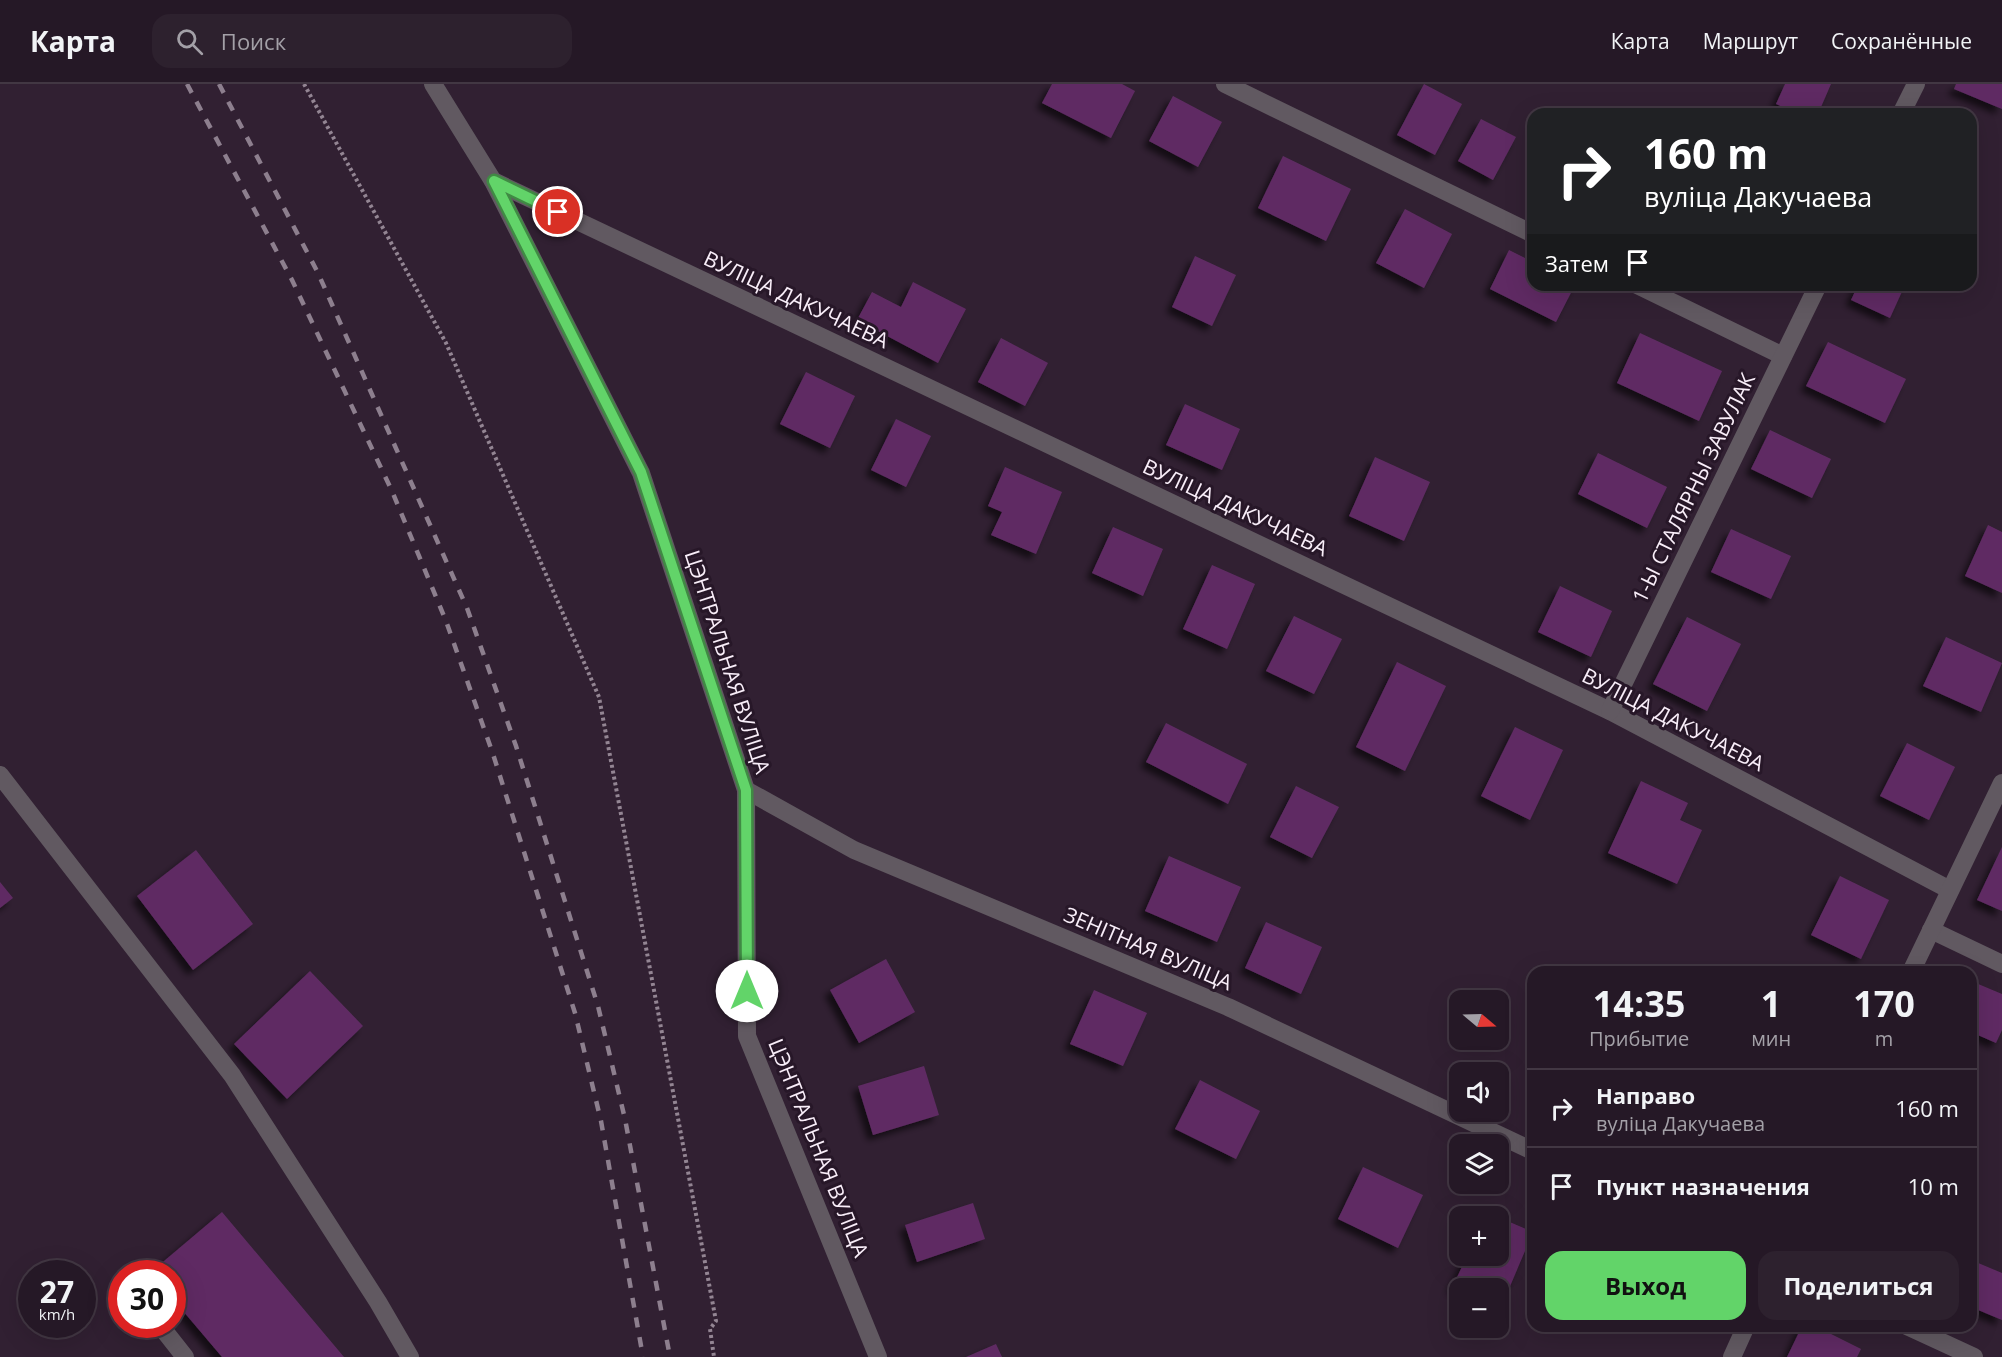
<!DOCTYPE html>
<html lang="ru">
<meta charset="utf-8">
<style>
:root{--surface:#251826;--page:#2d212e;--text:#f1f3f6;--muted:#a3a0a7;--line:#423743;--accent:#62d469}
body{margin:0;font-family:"Open Sans",sans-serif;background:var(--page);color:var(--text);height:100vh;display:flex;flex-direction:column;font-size:22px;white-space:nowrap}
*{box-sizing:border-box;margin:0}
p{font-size:20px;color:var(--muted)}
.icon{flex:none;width:33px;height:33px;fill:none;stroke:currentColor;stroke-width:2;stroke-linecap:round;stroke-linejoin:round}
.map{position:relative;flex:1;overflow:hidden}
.sheet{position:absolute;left:1527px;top:882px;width:450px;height:366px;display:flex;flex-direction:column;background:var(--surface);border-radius:18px;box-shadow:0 6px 24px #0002,0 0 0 2px var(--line)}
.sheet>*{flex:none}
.banner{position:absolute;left:1527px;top:24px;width:450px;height:183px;border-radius:18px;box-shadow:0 6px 24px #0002,0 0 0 2px var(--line);background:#202124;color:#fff;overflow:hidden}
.needle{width:39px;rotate:109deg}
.tools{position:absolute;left:1449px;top:906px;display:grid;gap:12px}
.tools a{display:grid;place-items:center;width:60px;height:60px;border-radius:12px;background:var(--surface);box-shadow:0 6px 24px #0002,0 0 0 2px var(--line);font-size:30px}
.speed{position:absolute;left:18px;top:1176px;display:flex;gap:12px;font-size:30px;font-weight:700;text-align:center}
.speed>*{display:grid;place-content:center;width:78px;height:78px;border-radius:50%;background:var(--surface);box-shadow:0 6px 24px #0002,0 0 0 2px var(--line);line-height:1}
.speed small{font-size:15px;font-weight:400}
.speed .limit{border:9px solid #d22;background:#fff;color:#111}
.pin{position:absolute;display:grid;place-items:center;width:51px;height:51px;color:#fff;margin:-26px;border:3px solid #fff;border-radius:50%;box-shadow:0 2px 6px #0007}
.me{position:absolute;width:66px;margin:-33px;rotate:0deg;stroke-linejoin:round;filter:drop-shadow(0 0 4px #0008)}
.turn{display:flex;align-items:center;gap:21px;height:126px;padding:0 18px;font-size:27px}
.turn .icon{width:78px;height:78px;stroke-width:2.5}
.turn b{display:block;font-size:42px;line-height:51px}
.then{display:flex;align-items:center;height:57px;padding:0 18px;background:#0003;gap:12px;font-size:22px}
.eta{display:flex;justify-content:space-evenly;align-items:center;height:102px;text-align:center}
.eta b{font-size:36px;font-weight:700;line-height:42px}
.cta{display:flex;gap:12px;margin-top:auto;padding:12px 18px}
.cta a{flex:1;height:69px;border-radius:18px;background:var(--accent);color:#111;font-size:24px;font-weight:700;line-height:69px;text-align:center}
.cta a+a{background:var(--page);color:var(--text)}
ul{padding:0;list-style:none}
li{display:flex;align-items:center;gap:18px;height:78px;padding:0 18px;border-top:2px solid var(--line)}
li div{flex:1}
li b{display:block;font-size:22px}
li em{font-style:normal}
header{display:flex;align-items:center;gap:36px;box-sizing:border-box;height:84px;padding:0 30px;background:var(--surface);border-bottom:2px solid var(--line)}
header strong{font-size:28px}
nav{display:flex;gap:33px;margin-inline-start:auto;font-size:21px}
.search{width:420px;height:54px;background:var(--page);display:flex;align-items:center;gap:15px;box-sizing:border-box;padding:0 21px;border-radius:18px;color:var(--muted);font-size:22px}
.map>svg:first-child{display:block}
.building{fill:#5f2c63;filter:url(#shadow)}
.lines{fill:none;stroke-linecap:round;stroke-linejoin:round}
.path{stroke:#938593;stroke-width:4;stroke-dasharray:3 3;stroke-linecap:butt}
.service{stroke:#615961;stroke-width:18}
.minor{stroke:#615961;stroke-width:18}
.rail{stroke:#8d7f8e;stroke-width:4.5;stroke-dasharray:10 10;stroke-linecap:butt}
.route-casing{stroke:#408a44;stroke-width:15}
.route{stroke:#62d469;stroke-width:10}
.labels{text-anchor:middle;stroke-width:6;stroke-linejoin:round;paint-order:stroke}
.street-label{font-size:21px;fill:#f9eef9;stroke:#271728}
</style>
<header>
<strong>Карта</strong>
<div class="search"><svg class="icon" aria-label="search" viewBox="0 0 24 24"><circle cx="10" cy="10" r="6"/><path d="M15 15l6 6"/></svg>Поиск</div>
<nav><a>Карта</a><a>Маршрут</a><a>Сохранённые</a></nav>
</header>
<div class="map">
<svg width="2002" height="1273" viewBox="0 0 2002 1273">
<defs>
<filter id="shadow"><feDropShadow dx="-5.5" dy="5.5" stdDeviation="3" flood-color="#0009"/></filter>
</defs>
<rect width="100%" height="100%" fill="#312032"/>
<g class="building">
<path d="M 1052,0 L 1122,0 L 1135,7 L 1111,54 L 1042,19 Z"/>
<path d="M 1424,0 L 1462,20 L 1435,71 L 1397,51 Z"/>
<path d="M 1785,0 L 1831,0 L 1818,30 L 1798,30 L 1776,20 Z"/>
<path d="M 1956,0 L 2002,0 L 2002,25 L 1954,5 Z"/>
<path d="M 1173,12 L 1222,38 L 1198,83 L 1149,57 Z"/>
<path d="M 1481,35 L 1516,53 L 1493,96 L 1458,77 Z"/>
<path d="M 1283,72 L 1351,105 L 1326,157 L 1258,124 Z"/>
<path d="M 1405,125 L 1452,150 L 1424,204 L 1376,179 Z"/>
<path d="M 1509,166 L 1533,178 L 1533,201 L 1575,201 L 1556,238 L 1490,205 Z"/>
<path d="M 1195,172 L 1236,191 L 1212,242 L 1172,223 Z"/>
<path d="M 913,198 L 966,225 L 938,279 L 857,236 L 872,208 L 901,223 Z"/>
<path d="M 1858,201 L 1905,201 L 1890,234 L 1851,216 Z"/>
<path d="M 1640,249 L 1722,287 L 1699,337 L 1617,299 Z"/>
<path d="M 1001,254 L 1048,279 L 1025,322 L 978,298 Z"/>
<path d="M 1828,258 L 1906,295 L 1885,339 L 1806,302 Z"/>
<path d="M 806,288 L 855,312 L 830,364 L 780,340 Z"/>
<path d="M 1185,320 L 1240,345 L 1222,386 L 1166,361 Z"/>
<path d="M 896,335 L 931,352 L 906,403 L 871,386 Z"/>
<path d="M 1770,346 L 1831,375 L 1812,414 L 1751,385 Z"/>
<path d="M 1598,369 L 1667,403 L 1647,444 L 1578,410 Z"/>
<path d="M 1375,373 L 1430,398 L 1404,457 L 1349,432 Z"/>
<path d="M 1005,383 L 1062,408 L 1036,470 L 991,451 L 1002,428 L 988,422 Z"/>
<path d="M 1988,441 L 2002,448 L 2002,509 L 1965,492 Z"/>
<path d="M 1113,443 L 1163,465 L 1143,512 L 1092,489 Z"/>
<path d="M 1731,445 L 1791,472 L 1771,515 L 1711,488 Z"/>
<path d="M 1212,481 L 1255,500 L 1227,565 L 1183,545 Z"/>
<path d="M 1560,502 L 1612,527 L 1591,573 L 1538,548 Z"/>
<path d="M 1294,532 L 1342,555 L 1314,610 L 1266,587 Z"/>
<path d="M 1687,533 L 1741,560 L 1707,627 L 1653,600 Z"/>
<path d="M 1946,553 L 2002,579 L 1981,628 L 1923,602 Z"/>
<path d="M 1397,578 L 1446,602 L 1405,687 L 1356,663 Z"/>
<path d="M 1166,639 L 1247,680 L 1228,720 L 1146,678 Z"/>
<path d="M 1515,643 L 1563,666 L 1530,736 L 1481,712 Z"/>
<path d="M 1907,659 L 1955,683 L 1929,736 L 1880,712 Z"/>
<path d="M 1641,697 L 1688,719 L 1680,736 L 1702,746 L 1677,800 L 1608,769 Z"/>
<path d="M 1296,702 L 1339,723 L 1312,774 L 1270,753 Z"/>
<path d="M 2002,763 L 2002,827 L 1977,816 Z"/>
<path d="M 196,766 L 253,840 L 193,886 L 137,812 Z"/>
<path d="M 1169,772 L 1241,803 L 1217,858 L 1145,827 Z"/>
<path d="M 1840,792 L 1889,816 L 1861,875 L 1811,851 Z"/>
<path d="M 0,798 L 13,814 L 0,824 Z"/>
<path d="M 1266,838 L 1322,863 L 1301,910 L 1245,884 Z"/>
<path d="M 886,875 L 915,928 L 859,959 L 830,906 Z"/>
<path d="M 310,887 L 363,942 L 287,1015 L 234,960 Z"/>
<path d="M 1971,897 L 2002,910 L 2002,946 L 1996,959 L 1971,948 Z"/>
<path d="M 1094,906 L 1147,929 L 1123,982 L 1070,960 Z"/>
<path d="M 924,982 L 939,1031 L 873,1051 L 858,1002 Z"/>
<path d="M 1200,996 L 1260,1027 L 1236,1075 L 1175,1045 Z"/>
<path d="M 1363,1083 L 1423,1111 L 1398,1164 L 1338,1135 Z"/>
<path d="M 973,1119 L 985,1155 L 917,1178 L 905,1141 Z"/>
<path d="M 222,1128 L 344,1273 L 222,1273 L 172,1214 L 172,1190 L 151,1188 Z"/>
<path d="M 1498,1133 L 1533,1148 L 1500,1226 L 1498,1204 L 1460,1204 L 1460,1207 L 1452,1204 L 1467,1172 L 1498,1172 Z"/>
<path d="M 1971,1176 L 2002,1189 L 2002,1236 L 1971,1223 Z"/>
<path d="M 1802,1242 L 1815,1242 L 1861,1265 L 1857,1273 L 1787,1273 Z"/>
<path d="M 996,1260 L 1002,1273 L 966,1273 Z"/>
</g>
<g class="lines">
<path class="path" d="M 304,0 L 446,259 L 599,613 L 716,1237 L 710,1245 L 714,1273"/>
<g class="service">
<path d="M 0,691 L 232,991 L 378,1218 L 410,1273"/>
<path d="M 159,1240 L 185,1273"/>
</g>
<g class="minor">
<path d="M 433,0 L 493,97 L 641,389 L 746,706 L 747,952 L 878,1273"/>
<path d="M 1225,0 L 1533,150"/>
<path d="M 1901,30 L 1916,0"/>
<path d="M 493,97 L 1610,627 L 1950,806"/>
<path d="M 1637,201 L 1783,272"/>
<path d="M 1610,627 L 1818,201"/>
<path d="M 746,706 L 854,766 L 1228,923 L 1533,1067"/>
<path d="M 1931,846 L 2002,880"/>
<path d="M 1911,888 L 2002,699"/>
<path d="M 1907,1242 L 1974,1273"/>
<path d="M 1732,1273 L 1746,1242"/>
</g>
<g class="rail">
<path d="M 187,0 L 292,196 L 392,407 L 446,537 L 493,670 L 575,929 L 601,1037 L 643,1273"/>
<path d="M 219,0 L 318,189 L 467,524 L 516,662 L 598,922 L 625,1035 L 670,1273"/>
</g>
</g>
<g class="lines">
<defs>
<path id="route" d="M 558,128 L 494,97 L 641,388 L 746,706 L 747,907"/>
</defs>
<use href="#route" class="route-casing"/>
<use href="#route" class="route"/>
</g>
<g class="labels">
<g class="street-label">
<text transform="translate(796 216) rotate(25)" y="7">ВУЛІЦА ДАКУЧАЕВА</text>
<text transform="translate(1694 404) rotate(-64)" y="7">1-Ы СТАЛЯРНЫ ЗАВУЛАК</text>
<text transform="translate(1235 424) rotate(25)" y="7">ВУЛІЦА ДАКУЧАЕВА</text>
<text transform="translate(727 578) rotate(72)" y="7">ЦЭНТРАЛЬНАЯ ВУЛІЦА</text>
<text transform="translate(1673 636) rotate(27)" y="7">ВУЛІЦА ДАКУЧАЕВА</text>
<text transform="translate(1148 865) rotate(23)" y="7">ЗЕНІТНАЯ ВУЛІЦА</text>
<text transform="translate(818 1064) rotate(68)" y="7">ЦЭНТРАЛЬНАЯ ВУЛІЦА</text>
</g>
</g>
</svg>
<div class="tools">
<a><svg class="needle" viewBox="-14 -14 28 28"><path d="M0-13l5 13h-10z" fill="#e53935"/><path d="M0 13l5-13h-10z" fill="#a3a0a7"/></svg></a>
<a><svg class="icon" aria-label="sound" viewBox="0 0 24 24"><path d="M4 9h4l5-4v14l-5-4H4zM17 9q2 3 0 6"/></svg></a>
<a><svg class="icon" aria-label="layers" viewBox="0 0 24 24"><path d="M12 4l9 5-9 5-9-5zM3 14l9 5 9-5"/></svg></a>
<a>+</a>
<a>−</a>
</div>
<div class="speed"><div>27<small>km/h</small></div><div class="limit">30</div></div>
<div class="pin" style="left:558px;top:128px;background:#d93025"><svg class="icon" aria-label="arrive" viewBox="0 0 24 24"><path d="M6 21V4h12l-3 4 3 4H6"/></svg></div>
<svg class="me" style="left:747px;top:907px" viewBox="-20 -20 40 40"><circle r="19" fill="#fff"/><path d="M0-13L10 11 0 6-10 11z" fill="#62d469"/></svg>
<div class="banner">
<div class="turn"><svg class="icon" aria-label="right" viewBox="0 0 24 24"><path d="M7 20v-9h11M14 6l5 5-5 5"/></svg><div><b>160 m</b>вуліца Дакучаева</div></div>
<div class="then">Затем<svg class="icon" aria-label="arrive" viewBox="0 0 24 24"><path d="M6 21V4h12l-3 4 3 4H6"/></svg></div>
</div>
<section class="sheet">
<div class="eta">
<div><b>14:35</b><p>Прибытие</p></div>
<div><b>1</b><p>мин</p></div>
<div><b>170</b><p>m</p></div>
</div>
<ul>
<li><svg class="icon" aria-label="right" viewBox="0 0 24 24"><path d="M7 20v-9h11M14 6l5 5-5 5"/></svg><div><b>Направо</b><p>вуліца Дакучаева</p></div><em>160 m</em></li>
<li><svg class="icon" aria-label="arrive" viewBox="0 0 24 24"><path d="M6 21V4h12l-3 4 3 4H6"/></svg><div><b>Пункт назначения</b></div><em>10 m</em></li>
</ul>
<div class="cta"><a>Выход</a><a>Поделиться</a></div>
</section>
</div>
